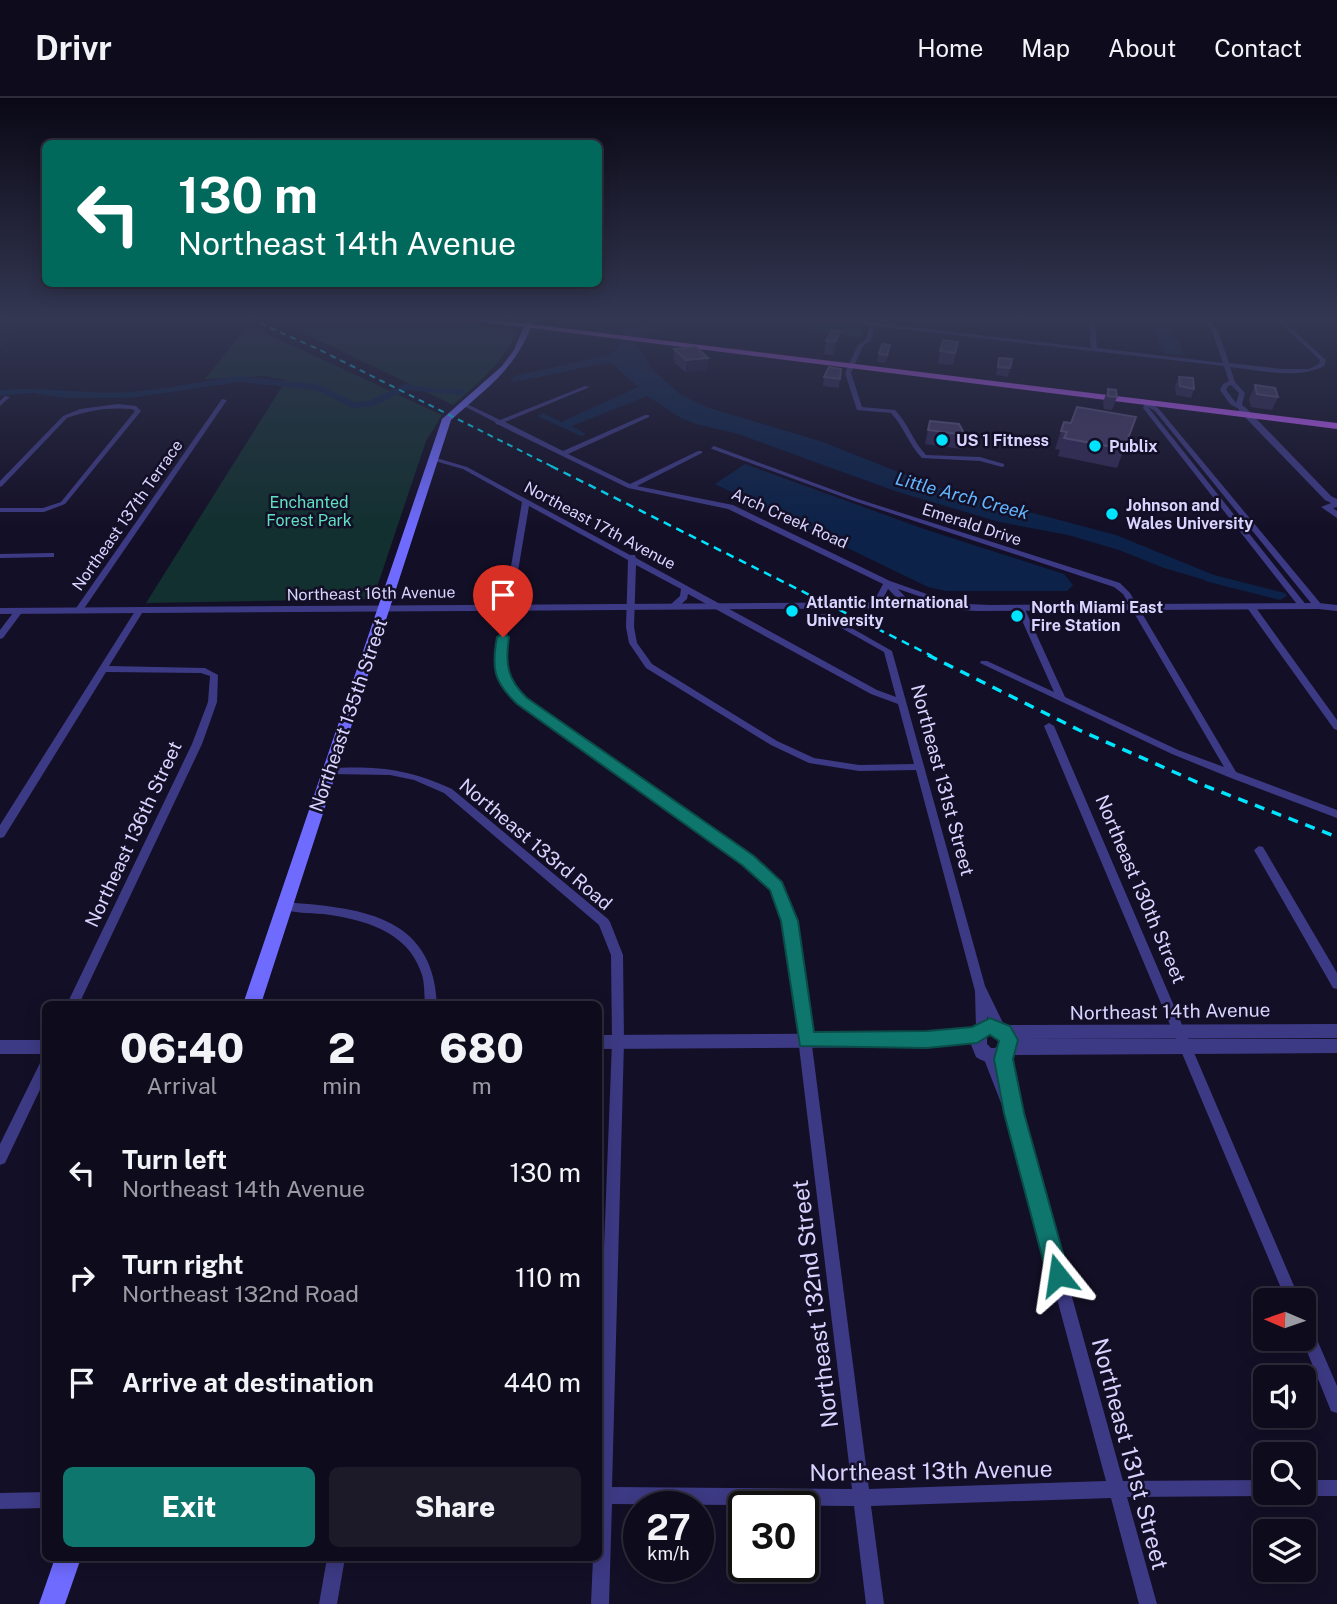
<!DOCTYPE html>
<style>
:root{--surface:#0e0b1c;--page:#1c1929;--text:#f1f3f6;--muted:#9b9ba3;--line:#2e2b3b;--accent:#0f766e}
body{margin:0;font-family:"Public Sans",sans-serif;background:var(--page);color:var(--text);height:100vh;display:flex;flex-direction:column;font-size:26px;white-space:nowrap}
*{box-sizing:border-box;margin:0}
p{font-size:23px;color:var(--muted)}
.icon{flex:none;width:38px;height:38px;fill:none;stroke:currentColor;stroke-width:2;stroke-linecap:round;stroke-linejoin:round}
.map{position:relative;flex:1;overflow:hidden}
.sheet{position:absolute;left:42px;top:903px;width:560px;height:560px;display:flex;flex-direction:column;background:var(--surface);border-radius:10px;box-shadow:0 4px 18px #0003,0 0 0 2px var(--line)}
.sheet>*{flex:none}
.top-card{position:absolute;left:42px;top:42px;width:560px;height:147px;border-radius:10px;box-shadow:0 4px 18px #0003,0 0 0 2px var(--line);background:#00695c;color:#fff;overflow:hidden}
.needle{width:46px;rotate:272deg}
.tools{position:absolute;left:1253px;top:1190px;display:grid;gap:14px}
.tools a{display:grid;place-items:center;width:63px;height:63px;border-radius:10px;background:var(--surface);box-shadow:0 4px 18px #0003,0 0 0 2px var(--line);font-size:35px}
.speed{position:absolute;left:623px;top:1393px;display:flex;gap:14px;font-size:35px;font-weight:700;text-align:center}
.speed>*{display:grid;place-content:center;width:91px;height:91px;border-radius:50%;background:var(--surface);box-shadow:0 4px 18px #0003,0 0 0 2px var(--line);line-height:1}
.speed small{font-size:18px;font-weight:400}
.speed .limit{border:4px solid #111;border-radius:10px;background:#fff;color:#111}
.pin{position:absolute;display:grid;place-items:center;width:60px;height:60px;color:#fff;margin:-72px -30px;border-radius:50% 50% 50% 0;rotate:-45deg;box-shadow:0 0 7px #0007}
.pin .icon{rotate:45deg}
.me{position:absolute;width:77px;margin:-38px;rotate:345deg;stroke-linejoin:round;filter:drop-shadow(0 0 5px #0008)}
.turn{display:flex;align-items:center;gap:24px;height:147px;padding:0 21px;font-size:32px}
.turn .icon{width:91px;height:91px;stroke-width:2.5}
.turn b{display:block;font-size:49px;line-height:60px}
.eta{display:flex;justify-content:space-evenly;align-items:center;height:119px;text-align:center}
.eta b{font-size:42px;font-weight:800;line-height:49px}
.action{display:flex;gap:14px;margin-top:auto;padding:14px 21px}
.action a{flex:1;height:80px;border-radius:10px;background:var(--accent);color:#fff;font-size:28px;font-weight:800;line-height:80px;text-align:center}
.action a+a{background:var(--page);color:var(--text)}
ul{padding:0;list-style:none}
li{display:flex;align-items:center;gap:21px;height:105px;padding:0 21px}
li div{flex:1}
li b{display:block;font-size:26px}
li em{font-style:normal}
header{display:flex;align-items:center;gap:42px;box-sizing:border-box;height:98px;padding:0 35px;background:var(--surface);border-bottom:2px solid var(--line)}
header strong{font-size:33px}
nav{display:flex;gap:38px;margin-inline-start:auto;font-size:24px}
.map>svg:first-child{display:block}
.green{fill:#12302f}
.water{fill:#0c2248}
.lines{fill:none;stroke-linecap:round;stroke-linejoin:round}
.river{fill:#0c2248;fill-rule:evenodd}
.minor{fill:#3d3a85;fill-rule:evenodd}
.tertiary{fill:#3d3a85;fill-rule:evenodd}
.secondary{fill:#6f6bff;fill-rule:evenodd}
.primary{fill:#c25bff;fill-rule:evenodd}
.rail-far2{stroke:#00e5ff;stroke-width:2;stroke-dasharray:6 5;stroke-linecap:butt}
.rail-far1{stroke:#00e5ff;stroke-width:2.5;stroke-dasharray:8 6;stroke-linecap:butt}
.rail{stroke:#00e5ff;stroke-width:3.5;stroke-dasharray:10 8;stroke-linecap:butt}
.wall{fill:#312854}
.shaded-wall{fill:#1d163a}
.building{fill:#433a66;stroke:#5a527e;stroke-width:2}
.route{fill:#0f766e;stroke:#0a4d48;stroke-width:2}
.poi-dot{fill:#00e5ff;stroke:#130f26;stroke-width:2.5}
.labels{text-anchor:middle;stroke-width:5;stroke-linejoin:round;paint-order:stroke}
.far-poi-label{font-size:16px;font-weight:bold;fill:#d9d4ff;stroke:#130f26;text-anchor:start}
.far-park-label{font-size:16px;fill:#5fe0c0;stroke:#130f26}
.far-street-label{font-size:16px;fill:#d9d4ff;stroke:#130f26}
.far-water-label{font-size:18px;font-style:italic;fill:#62b6ff;stroke:#130f26}
.street-label{font-size:19px;fill:#d9d4ff;stroke:#130f26}
.near-street-label{font-size:23px;fill:#d9d4ff;stroke:#130f26}
</style>
<header>
<strong>Drivr</strong>
<nav><a>Home</a><a>Map</a><a>About</a><a>Contact</a></nav>
</header>
<div class="map">
<svg width="1337" height="1506" viewBox="0 0 1337 1506">
<rect width="100%" height="100%" fill="#130f26"/>
<g class="green">
<path d="M 322,221 L 439,221 L 517,233 C 503,265 479,284 453,307 L 293,230 Z"/>
<path d="M 769,221 L 856,227 L 862,231 L 863,240 L 765,226 Z"/>
<path d="M 248,227 L 442,317 L 426,343 L 373,501 L 146,505 L 286,282 L 262,278 L 205,281 Z"/>
</g>
<g class="water">
<path d="M 644,221 L 689,221 L 646,237 L 635,246 L 654,273 L 680,296 L 706,309 L 820,343 L 939,390 L 1116,437 L 1236,486 L 1232,490 L 1164,470 L 1119,452 L 1068,437 L 999,424 L 895,393 L 738,336 L 696,326 L 681,320 L 647,298 L 572,328 L 586,336 L 581,338 L 537,318 L 543,315 L 561,324 L 638,289 L 610,264 L 510,285 L 514,278 L 608,257 L 618,251 L 623,234 L 635,231 Z"/>
<path d="M 1151,221 L 1168,221 L 1174,238 L 1179,241 L 1182,257 L 1162,255 Z"/>
<path d="M 745,366 L 924,431 L 1064,476 L 1073,487 L 1067,493 L 946,493 L 928,489 L 715,386 Z"/>
</g>
<g class="lines">
<g class="river">
<path d="M 239,278 L 317,286 L 355,304 L 368,303 L 405,286 L 438,291 L 461,291 L 466,294 L 461,297 L 407,292 L 374,308 L 353,310 L 315,292 L 239,284 L 131,300 L 64,300 L 33,295 L 0,298 L 0,292 C 44,288 87,297 131,294 C 167,291 203,283 239,278 Z"/>
<path d="M 1210,476 L 1285,495 L 1287,498 L 1280,502 L 1205,483 L 1203,480 Z"/>
</g>
<g class="minor">
<path d="M 823,221 L 842,221 L 1091,250 L 1089,226 L 1057,221 L 1092,223 L 1116,221 L 1095,226 L 1097,250 L 1223,265 L 1212,233 L 1204,221 L 1209,221 L 1218,233 L 1229,265 L 1282,271 L 1309,271 L 1319,266 L 1320,262 L 1276,221 L 1281,221 L 1326,262 L 1324,268 C 1296,282 1260,272 1230,269 L 1235,284 L 1245,295 L 1242,306 L 1245,311 L 1242,313 L 1230,306 L 1220,292 L 1223,286 L 1229,283 L 1224,268 L 875,228 L 871,242 L 863,248 L 851,275 L 862,309 L 895,312 C 908,325 913,344 926,357 L 980,359 L 1004,366 L 1004,368 L 1002,369 L 980,363 L 922,360 C 909,347 904,329 891,315 L 857,312 L 845,275 L 858,247 L 866,241 L 870,228 ZM 1231,287 L 1239,295 L 1236,305 L 1226,292 L 1228,288 Z"/>
<path d="M 585,288 L 590,289 L 505,324 L 563,353 L 645,317 L 649,317 L 649,319 L 568,356 L 630,386 L 698,353 L 702,353 L 702,355 L 637,388 L 733,407 L 890,483 L 958,507 L 954,509 L 951,509 L 898,491 L 910,504 L 914,502 L 918,504 L 914,511 L 908,511 L 888,491 L 878,511 L 872,511 L 871,509 L 883,486 L 728,411 L 628,390 L 499,327 L 496,326 L 495,324 L 462,307 L 467,306 L 500,322 Z"/>
<path d="M 5,298 L 10,299 L 0,308 L 0,303 Z"/>
<path d="M 222,301 L 227,302 L 81,515 L 75,515 L 74,513 Z"/>
<path d="M 1145,304 L 1149,304 L 1159,311 L 1321,506 L 1321,510 L 1315,510 L 1155,313 L 1148,309 L 1307,508 L 1306,510 L 1300,510 L 1143,310 Z"/>
<path d="M 118,306 L 136,308 L 141,313 L 65,406 L 44,414 L 0,414 L 0,410 L 43,410 L 61,404 L 135,313 L 132,311 C 110,309 88,312 67,320 L 2,388 L 0,389 L 0,383 L 63,318 L 80,311 Z"/>
<path d="M 714,348 L 858,401 L 1120,485 L 1130,495 L 1236,674 L 1337,712 L 1337,720 L 1231,680 L 1172,656 L 980,565 L 981,563 L 987,563 L 1054,594 L 1016,509 L 1020,507 L 1023,507 L 1065,599 L 1178,652 L 1224,669 L 1123,496 L 1114,489 L 854,403 L 712,351 L 711,350 Z"/>
<path d="M 433,359 L 467,369 L 630,457 L 635,457 L 636,460 L 877,592 L 896,599 L 884,554 L 820,518 L 821,516 L 827,516 L 892,553 L 985,888 L 1006,931 L 1004,935 L 1000,936 L 996,935 L 987,918 L 988,930 L 986,934 L 982,935 L 978,934 L 976,930 L 975,893 L 916,672 L 859,673 L 809,665 L 771,647 L 646,570 L 629,545 L 626,529 L 628,462 L 529,408 L 503,562 L 509,586 L 525,601 L 752,759 L 780,786 L 796,823 L 869,1391 L 1106,1383 L 1007,1015 L 1003,1010 L 982,956 L 984,952 L 988,950 L 992,952 L 999,967 C 998,961 999,956 1002,950 L 1006,948 L 1010,950 L 1012,954 L 1010,961 L 1021,1015 L 1123,1383 L 1265,1382 L 1265,1395 L 1271,1395 L 1265,1398 L 1127,1399 L 1157,1506 L 1139,1506 L 1111,1400 L 871,1408 L 884,1506 L 866,1506 L 854,1408 L 612,1406 L 609,1506 L 591,1506 L 593,1460 L 598,1460 L 598,1303 L 612,944 L 611,857 L 599,827 L 444,695 L 414,682 L 390,677 L 329,676 L 324,673 L 329,670 C 377,668 407,670 452,691 L 608,821 L 610,824 L 623,857 L 624,944 L 612,1389 L 852,1391 L 784,823 L 772,791 L 744,765 L 519,605 L 501,587 L 495,562 L 522,404 L 463,371 L 431,362 L 431,360 ZM 636,467 L 681,491 L 680,498 L 670,507 L 670,511 L 676,511 L 687,501 L 688,496 L 871,596 L 898,606 L 914,666 L 859,667 L 814,660 L 777,643 L 652,566 L 637,545 L 634,529 Z"/>
<path d="M 51,455 L 54,455 L 54,459 L 0,460 L 0,456 Z"/>
<path d="M 1248,507 L 1254,507 L 1337,622 L 1337,632 L 1334,631 L 1248,511 Z"/>
<path d="M 137,510 L 143,510 L 144,512 L 109,568 L 205,570 L 218,577 L 217,604 L 202,646 L 79,906 L 67,906 L 192,646 L 208,604 L 210,578 L 201,575 L 106,574 L 4,739 L 0,740 L 0,727 Z"/>
<path d="M 16,511 L 19,511 L 23,513 L 3,540 L 0,541 L 0,532 Z"/>
<path d="M 1049,625 L 1054,628 L 1300,1202 L 1286,1202 L 1044,628 Z"/>
<path d="M 1259,748 L 1263,749 L 1337,875 L 1337,891 L 1333,890 L 1254,752 Z"/>
<path d="M 284,804 C 357,810 433,815 437,906 L 425,906 C 424,896 425,884 421,874 C 407,833 363,821 323,816 C 309,815 294,815 280,811 L 278,808 L 280,805 Z"/>
<path d="M 46,959 L 46,979 L 5,1065 L 0,1067 L 0,1046 L 42,961 Z"/>
<path d="M 1304,1220 L 1309,1223 L 1337,1288 L 1337,1315 L 1331,1313 L 1302,1241 L 1304,1241 Z"/>
<path d="M 1304,1382 L 1337,1382 L 1337,1398 L 1304,1398 L 1298,1396 L 1304,1395 Z"/>
<path d="M 46,1394 L 46,1410 L 0,1411 L 0,1395 Z"/>
<path d="M 327,1460 L 345,1460 L 337,1506 L 319,1506 Z"/>
</g>
<g class="tertiary">
<path d="M 523,221 L 539,221 L 529,227 Z"/>
<path d="M 1239,309 L 1245,309 L 1331,398 L 1337,401 L 1337,409 L 1333,410 L 1337,413 L 1337,420 L 1321,409 L 1331,405 L 1325,402 L 1239,313 Z"/>
<path d="M 923,504 L 990,507 L 1318,505 L 1337,507 L 1337,513 L 1318,511 L 978,513 L 923,510 L 0,516 L 0,510 Z"/>
<path d="M 993,921 L 1009,927 L 1337,926 L 1337,940 L 1016,941 L 1337,941 L 1337,955 L 1011,957 C 1000,967 988,967 976,959 L 970,944 L 927,949 L 598,951 L 598,937 L 927,935 L 975,929 L 981,924 ZM 991,935 L 995,935 L 999,940 L 999,946 L 995,950 L 991,950 L 987,946 L 987,939 Z"/>
<rect x="0" y="942" width="46" height="14"/>
</g>
<g class="secondary">
<path d="M 526,223 L 533,225 C 513,274 489,288 451,322 L 261,906 L 243,906 L 442,321 L 502,268 L 514,252 Z"/>
<path d="M 55,1460 L 81,1460 L 65,1506 L 39,1506 Z"/>
</g>
<path class="primary" d="M 460,221 L 488,221 L 1337,325 L 1337,331 Z"/>
<path class="rail-far2" d="M 250,221 L 318,251 L 555,370"/>
<path class="rail-far1" d="M 551,368 L 932,558"/>
<path class="rail" d="M 928,557 L 1079,632 L 1208,689 L 1337,739"/>
</g>
<g class="wall">
<path d="M 552,221 L 600,221 L 595,227 Z"/>
<path d="M 832,232 L 840,233 L 839,245 L 833,257 L 824,256 L 826,243 Z"/>
<path d="M 958,244 L 953,267 L 938,266 L 940,253 Z"/>
<path d="M 674,251 L 708,260 L 707,272 L 686,275 L 674,264 Z"/>
<path d="M 879,256 L 889,256 L 885,265 L 877,264 Z"/>
<path d="M 999,260 L 1010,270 L 1008,279 L 996,277 Z"/>
<path d="M 841,271 L 839,290 L 823,288 L 824,279 Z"/>
<path d="M 1179,279 L 1194,291 L 1191,300 L 1176,297 L 1175,288 Z"/>
<path d="M 1255,287 L 1278,299 L 1272,312 L 1251,309 L 1249,301 Z"/>
<path d="M 1108,291 L 1117,299 L 1112,312 L 1104,311 L 1103,304 Z"/>
<path d="M 1136,319 L 1117,370 L 1058,358 L 1060,352 L 1055,351 L 1061,333 L 1071,325 Z"/>
<path d="M 930,323 L 965,337 L 962,351 L 925,346 Z"/>
</g>
<g class="shaded-wall">
<path d="M 6,221 L 34,221 L 0,250 L 0,226 Z"/>
<path d="M 594,221 L 600,221 L 595,227 Z"/>
<path d="M 840,233 L 839,245 L 833,257 L 835,244 Z"/>
<path d="M 708,260 L 707,272 L 686,275 L 686,262 Z"/>
</g>
<g class="building">
<path d="M 0,221 L 6,221 L 0,226 Z"/>
<path d="M 832,232 L 840,233 L 835,244 L 826,243 Z"/>
<path d="M 943,242 L 958,244 L 955,255 L 940,253 Z"/>
<path d="M 882,246 L 890,247 L 887,257 L 879,256 Z"/>
<path d="M 696,249 L 708,260 L 686,262 L 674,251 Z"/>
<path d="M 999,260 L 1012,261 L 1010,270 L 998,269 Z"/>
<path d="M 829,269 L 841,271 L 840,281 L 824,279 Z"/>
<path d="M 1179,279 L 1193,280 L 1194,291 L 1180,288 Z"/>
<path d="M 1255,287 L 1275,290 L 1278,299 L 1257,296 Z"/>
<path d="M 1108,291 L 1116,292 L 1117,299 L 1108,298 Z"/>
<path d="M 1077,309 L 1136,319 L 1124,351 L 1064,340 L 1067,334 L 1061,333 L 1064,324 L 1071,325 Z"/>
<path d="M 930,323 L 959,326 L 965,337 L 928,332 Z"/>
</g>
<linearGradient id="sky" x2="0" y2="1"><stop stop-color="#0a0815"/><stop offset="0.51" stop-color="#333752"/><stop offset="1" stop-color="#333752" stop-opacity="0"/></linearGradient>
<rect width="1337" height="432" fill="url(#sky)"/>
<path class="route" d="M 503,536 L 509,539 C 505,566 507,581 527,600 L 754,758 L 782,784 L 798,823 L 814,934 L 927,933 L 972,929 L 990,920 L 1010,928 L 1018,942 L 1013,961 L 1024,1015 L 1069,1177 L 1066,1184 L 1058,1188 L 1050,1184 L 1047,1177 L 1004,1015 L 994,961 L 999,943 L 990,937 L 977,945 L 927,950 L 800,948 L 781,823 L 770,792 L 742,767 L 517,606 C 494,584 491,571 497,539 Z"/>
<g class="poi-dot">
<circle cx="942" cy="342" r="7"/>
<circle cx="1095" cy="348" r="7"/>
<circle cx="1112" cy="416" r="7"/>
<circle cx="792" cy="513" r="7"/>
<circle cx="1017" cy="518" r="7"/>
</g>
<g class="labels">
<g class="far-poi-label">
<text x="956" y="348">US 1 Fitness</text>
<text x="1109" y="354">Publix</text>
<text x="1126" y="413">Johnson and<tspan x="1126" dy="18">Wales University</tspan></text>
<text x="806" y="510">Atlantic International<tspan x="806" dy="18">University</tspan></text>
<text x="1031" y="515">North Miami East<tspan x="1031" dy="18">Fire Station</tspan></text>
</g>
<g class="far-park-label">
<text x="309" y="410">Enchanted<tspan x="309" dy="18">Forest Park</tspan></text>
</g>
<g class="far-street-label">
<text transform="translate(127 417) rotate(-55)" y="6">Northeast 137th Terrace</text>
<text transform="translate(790 420) rotate(24)" y="6">Arch Creek Road</text>
<text transform="translate(972 426) rotate(18)" y="6">Emerald Drive</text>
<text transform="translate(600 427) rotate(28)" y="6">Northeast 17th Avenue</text>
<text transform="translate(371 495) rotate(-1)" y="6">Northeast 16th Avenue</text>
</g>
<g class="far-water-label">
<text transform="translate(962 398) rotate(15)" y="6">Little Arch Creek</text>
</g>
<g class="street-label">
<text transform="translate(348 617) rotate(-71)" y="7">Northeast 135th Street</text>
<text transform="translate(943 682) rotate(75)" y="7">Northeast 131st Street</text>
<text transform="translate(133 736) rotate(-65)" y="7">Northeast 136th Street</text>
<text transform="translate(536 746) rotate(40)" y="7">Northeast 133rd Road</text>
<text transform="translate(1141 791) rotate(67)" y="7">Northeast 130th Street</text>
<text transform="translate(1170 913) rotate(-1)" y="7">Northeast 14th Avenue</text>
</g>
<g class="near-street-label">
<text transform="translate(815 1206) rotate(-97)" y="8">Northeast 132nd Street</text>
<text transform="translate(1130 1356) rotate(75)" y="8">Northeast 131st Street</text>
<text transform="translate(931 1373) rotate(-1)" y="8">Northeast 13th Avenue</text>
</g>
</g>
</svg>
<div class="tools">
<a><svg class="needle" viewBox="-14 -14 28 28"><path d="M0-13l5 13h-10z" fill="#e53935"/><path d="M0 13l5-13h-10z" fill="#9b9ba3"/></svg></a>
<a><svg class="icon" aria-label="sound" viewBox="0 0 24 24"><path d="M4 9h4l5-4v14l-5-4H4zM17 9q2 3 0 6"/></svg></a>
<a><svg class="icon" aria-label="search" viewBox="0 0 24 24"><circle cx="10" cy="10" r="6"/><path d="M15 15l6 6"/></svg></a>
<a><svg class="icon" aria-label="layers" viewBox="0 0 24 24"><path d="M12 4l9 5-9 5-9-5zM3 14l9 5 9-5"/></svg></a>
</div>
<div class="speed"><div>27<small>km/h</small></div><div class="limit">30</div></div>
<div class="pin" style="left:503px;top:539px;background:#d93025"><svg class="icon" aria-label="arrive" viewBox="0 0 24 24"><path d="M6 21V4h12l-3 4 3 4H6"/></svg></div>
<svg class="me" style="left:1058px;top:1177px" viewBox="-20 -20 40 40"><path d="M0-17L14 15 0 8-14 15z" fill="#0f766e" stroke="#fff" stroke-width="4"/></svg>
<div class="top-card">
<div class="turn"><svg class="icon" aria-label="left" viewBox="0 0 24 24"><path d="M17 20v-9H6M10 6l-5 5 5 5"/></svg><div><b>130 m</b>Northeast 14th Avenue</div></div>
</div>
<section class="sheet">
<div class="eta">
<div><b>06:40</b><p>Arrival</p></div>
<div><b>2</b><p>min</p></div>
<div><b>680</b><p>m</p></div>
</div>
<ul>
<li><svg class="icon" aria-label="left" viewBox="0 0 24 24"><path d="M17 20v-9H6M10 6l-5 5 5 5"/></svg><div><b>Turn left</b><p>Northeast 14th Avenue</p></div><em>130 m</em></li>
<li><svg class="icon" aria-label="right" viewBox="0 0 24 24"><path d="M7 20v-9h11M14 6l5 5-5 5"/></svg><div><b>Turn right</b><p>Northeast 132nd Road</p></div><em>110 m</em></li>
<li><svg class="icon" aria-label="arrive" viewBox="0 0 24 24"><path d="M6 21V4h12l-3 4 3 4H6"/></svg><div><b>Arrive at destination</b></div><em>440 m</em></li>
</ul>
<div class="action"><a>Exit</a><a>Share</a></div>
</section>
</div>
